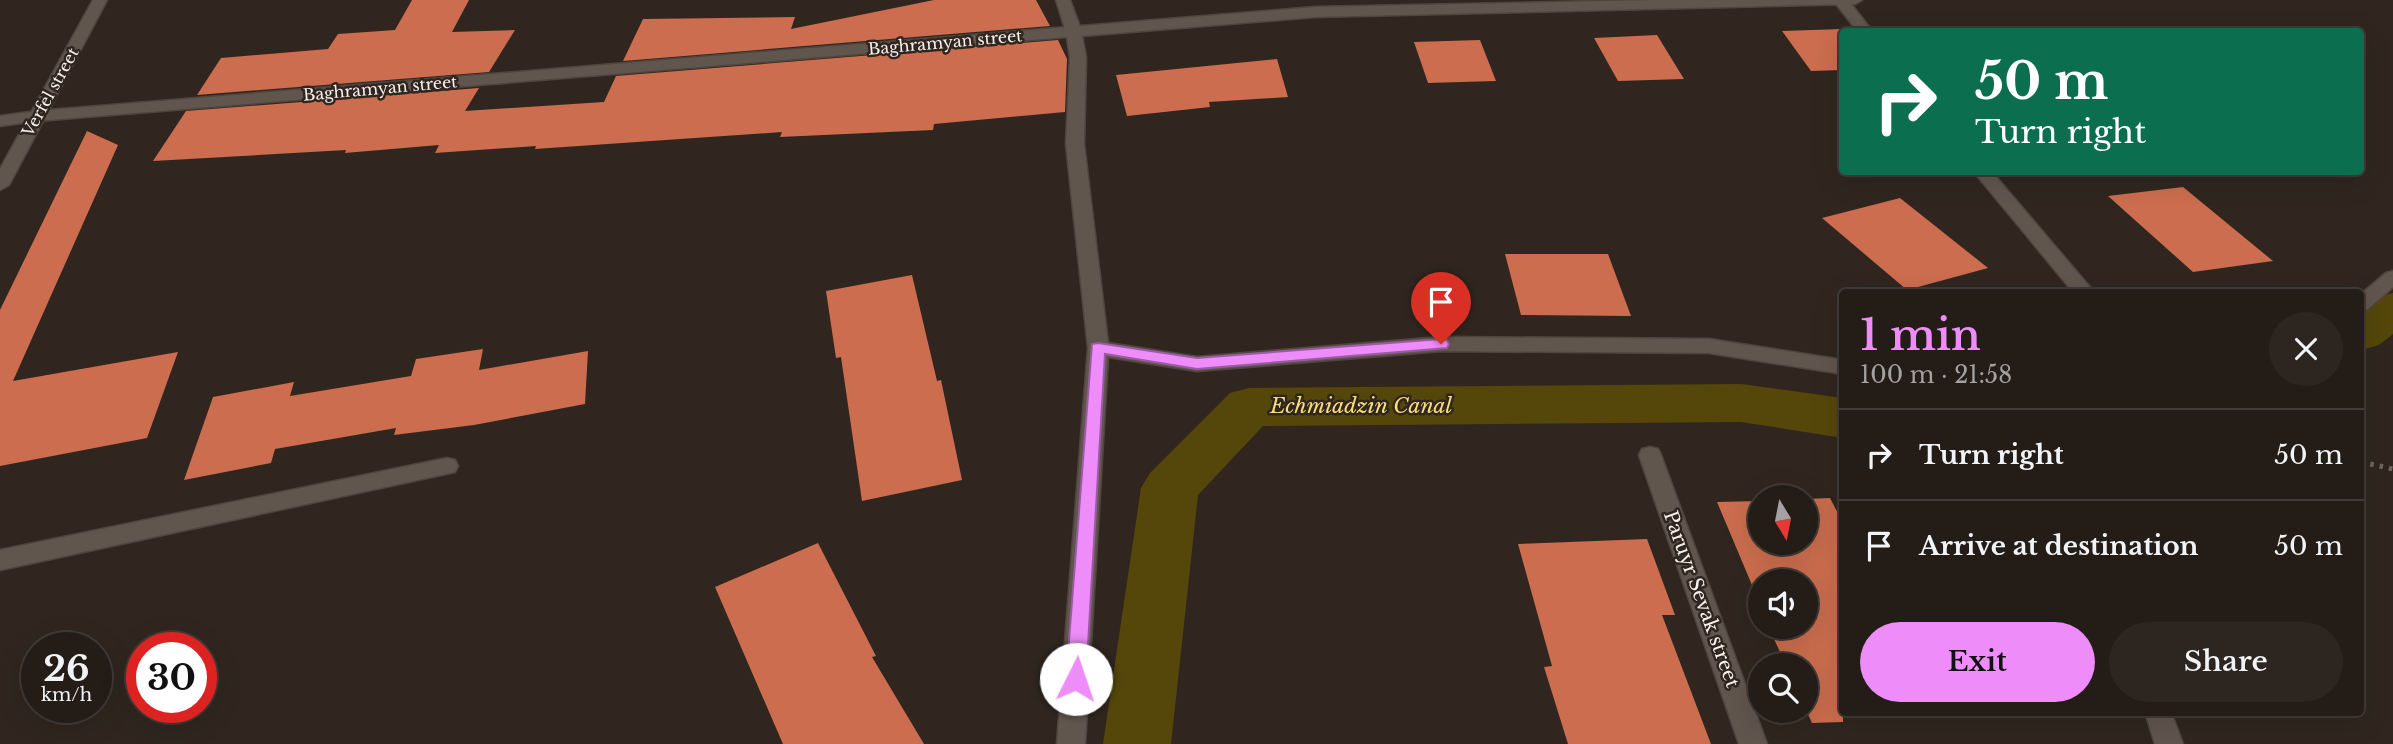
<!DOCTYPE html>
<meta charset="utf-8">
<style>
:root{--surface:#241c17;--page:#2c2520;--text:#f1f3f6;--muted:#a3a1a1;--line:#413a36;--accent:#ee8cf9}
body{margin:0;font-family:"Libre Baskerville",serif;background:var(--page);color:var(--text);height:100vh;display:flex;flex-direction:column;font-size:26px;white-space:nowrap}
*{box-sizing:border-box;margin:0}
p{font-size:23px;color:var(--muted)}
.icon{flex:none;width:38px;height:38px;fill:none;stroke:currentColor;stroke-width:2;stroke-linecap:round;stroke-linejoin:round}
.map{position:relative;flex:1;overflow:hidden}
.sheet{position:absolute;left:1839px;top:289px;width:525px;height:427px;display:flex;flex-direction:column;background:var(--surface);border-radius:7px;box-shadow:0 7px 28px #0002,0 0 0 2px var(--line)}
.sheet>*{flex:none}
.top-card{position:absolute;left:1839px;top:28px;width:525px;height:147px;border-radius:7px;box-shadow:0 7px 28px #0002,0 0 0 2px var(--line);background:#0b6e4f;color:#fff;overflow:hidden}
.needle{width:46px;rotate:170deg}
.tools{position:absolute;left:1748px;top:485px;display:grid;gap:14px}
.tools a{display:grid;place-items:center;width:70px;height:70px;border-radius:50%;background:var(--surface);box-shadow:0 7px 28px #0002,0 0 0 2px var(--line);font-size:35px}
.speed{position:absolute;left:21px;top:632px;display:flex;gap:14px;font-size:35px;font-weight:700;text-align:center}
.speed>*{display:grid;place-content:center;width:91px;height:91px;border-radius:50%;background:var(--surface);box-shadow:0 7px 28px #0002,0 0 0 2px var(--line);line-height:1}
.speed small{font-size:18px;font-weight:400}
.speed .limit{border:10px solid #d22;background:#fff;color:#111}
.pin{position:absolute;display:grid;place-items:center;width:60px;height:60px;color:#fff;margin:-72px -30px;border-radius:50% 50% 50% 0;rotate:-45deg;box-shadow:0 0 7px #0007}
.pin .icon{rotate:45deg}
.me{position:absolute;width:77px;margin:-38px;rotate:4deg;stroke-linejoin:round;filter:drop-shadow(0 0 5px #0008)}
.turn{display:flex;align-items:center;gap:24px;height:147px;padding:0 21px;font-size:32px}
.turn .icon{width:91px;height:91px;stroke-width:2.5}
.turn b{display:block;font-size:49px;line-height:60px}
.round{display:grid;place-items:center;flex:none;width:74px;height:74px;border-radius:37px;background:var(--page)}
.headline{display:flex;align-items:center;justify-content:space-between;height:119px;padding:0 21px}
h1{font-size:42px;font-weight:600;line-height:52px;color:var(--accent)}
.primary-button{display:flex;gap:14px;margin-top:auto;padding:14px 21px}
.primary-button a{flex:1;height:80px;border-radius:42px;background:var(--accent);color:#111;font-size:28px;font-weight:600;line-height:80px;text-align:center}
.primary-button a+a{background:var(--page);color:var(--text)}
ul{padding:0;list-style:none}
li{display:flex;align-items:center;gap:21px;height:91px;padding:0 21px;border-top:2px solid var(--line)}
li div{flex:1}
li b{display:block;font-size:26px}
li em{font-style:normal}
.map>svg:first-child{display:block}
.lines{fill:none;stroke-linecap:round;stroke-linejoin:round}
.canal{fill:#55470a;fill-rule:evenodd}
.building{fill:#cb6d4e}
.lane-casing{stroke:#4e453f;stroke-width:3}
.street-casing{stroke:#4e453f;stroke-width:3}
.secondary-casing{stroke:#4e453f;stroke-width:3}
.path{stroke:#6e655f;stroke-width:5;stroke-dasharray:3.5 6;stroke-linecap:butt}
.lane{fill:#61564e;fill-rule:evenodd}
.street{fill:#61564e;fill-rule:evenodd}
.secondary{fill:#61564e;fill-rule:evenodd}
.route{fill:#ee8cf9;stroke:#9b5ba2;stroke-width:2}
.labels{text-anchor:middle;stroke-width:5;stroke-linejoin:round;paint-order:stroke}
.far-street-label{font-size:16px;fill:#f7f0eb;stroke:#30261f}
.street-label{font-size:19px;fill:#f7f0eb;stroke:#30261f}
.water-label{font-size:21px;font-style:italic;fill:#fadf78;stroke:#30261f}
</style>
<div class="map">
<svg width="2393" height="744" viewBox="0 0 2393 744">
<rect width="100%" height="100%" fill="#30261f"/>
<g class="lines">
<g class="canal">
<path d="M 2393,293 L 2393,334 L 2379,345 L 2361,350 L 2361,308 L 2375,297 Z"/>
<path d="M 1741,384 L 1843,398 L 1843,438 L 1741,422 L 1263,426 L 1198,495 L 1171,744 L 1103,744 L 1141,488 L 1150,473 L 1230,393 L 1249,388 Z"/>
</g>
</g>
<g class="building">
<path d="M 412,0 L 469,0 L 452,32 L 515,30 L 489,72 L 197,95 L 221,58 L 328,49 L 338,34 L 395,30 Z"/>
<path d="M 934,0 L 1036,0 L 1050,26 L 623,61 L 643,19 L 795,17 L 791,29 Z"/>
<path d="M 1843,29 L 1843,70 L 1811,71 L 1782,31 Z"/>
<path d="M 1657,35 L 1684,79 L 1618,81 L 1594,38 Z"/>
<path d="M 1058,40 L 1067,59 L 1065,112 L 934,124 L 933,130 L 780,137 L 782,132 L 535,149 L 536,146 L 435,153 L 439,145 L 345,153 L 346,150 L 153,161 L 186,111 L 479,88 L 465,111 L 604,102 L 616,76 Z"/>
<path d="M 1480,40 L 1496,81 L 1428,83 L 1414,42 Z"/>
<path d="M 1277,59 L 1288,97 L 1209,102 L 1210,107 L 1127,116 L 1116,75 Z"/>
<path d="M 87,131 L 118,145 L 13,381 L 178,352 L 147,438 L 0,466 L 0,310 Z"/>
<path d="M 2183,187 L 2273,261 L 2193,272 L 2108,196 Z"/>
<path d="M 1900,198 L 1988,268 L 1907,290 L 1822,218 Z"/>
<path d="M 1505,254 L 1608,254 L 1631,316 L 1521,315 Z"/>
<path d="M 912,275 L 937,381 L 941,380 L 962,480 L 862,501 L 841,357 L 836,358 L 826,291 Z"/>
<path d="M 483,349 L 479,370 L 588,351 L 585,404 L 474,425 L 394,435 L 396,428 L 275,449 L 271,463 L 184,480 L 213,397 L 294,382 L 290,396 L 411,376 L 416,359 Z"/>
<path d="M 1830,498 L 1843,523 L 1843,722 L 1812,723 L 1806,710 L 1806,665 L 1786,665 L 1768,626 L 1806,626 L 1806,581 L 1760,581 L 1760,604 L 1717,502 L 1760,501 L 1760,542 L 1806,542 L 1806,499 Z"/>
<path d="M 1647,539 L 1675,615 L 1662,615 L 1711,744 L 1568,744 L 1544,667 L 1552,666 L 1518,544 Z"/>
<path d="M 818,543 L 876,656 L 872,657 L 924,744 L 783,744 L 715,587 Z"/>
</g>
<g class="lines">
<defs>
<g id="lane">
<path d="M 1056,0 L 1070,0 L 1082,32 L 1079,35 L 1069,35 L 1066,32 Z"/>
<path d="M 1833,0 L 1848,0 L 1873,32 L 1858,32 Z"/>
<path d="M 37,111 L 43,112 L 45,116 L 43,120 L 0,126 L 0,116 Z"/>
<path d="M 1974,172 L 1992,172 L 2094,292 L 2073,292 Z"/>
</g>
<g id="street">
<path d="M 1653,0 L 1862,0 L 1855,4 L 1315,17 L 1082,36 L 1086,57 L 1084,144 L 1108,343 L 1197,357 L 1442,337 L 1709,339 L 1843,360 L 1843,374 L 1709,353 L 1442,351 L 1197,371 L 1108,357 L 1085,744 L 1057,744 L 1088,348 L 1066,144 L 1070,57 L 1067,37 L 37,121 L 29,116 L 37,111 L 1315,7 Z"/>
<path d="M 2393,271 L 2393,287 L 2368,309 L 2361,310 L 2361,294 L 2386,273 Z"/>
<path d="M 1650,447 L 1658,449 L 1661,455 L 1767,744 L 1739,744 L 1639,455 L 1642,449 Z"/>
<path d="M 447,458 L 455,460 L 458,466 L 455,472 L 0,570 L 0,550 Z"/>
<path d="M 2145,712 L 2171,712 L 2183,744 L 2155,744 Z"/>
</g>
<path id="secondary" d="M 93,0 L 107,0 L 9,185 L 0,190 L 0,169 Z"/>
</defs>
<use href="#lane" class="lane-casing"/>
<use href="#street" class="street-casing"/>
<use href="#secondary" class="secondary-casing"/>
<path class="path" d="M 2361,462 L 2393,469"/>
<use href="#lane" class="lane"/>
<use href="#street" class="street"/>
<use href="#secondary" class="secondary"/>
</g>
<path class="route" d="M 1441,339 L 1447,340 L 1449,344 L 1447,348 L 1197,369 L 1105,354 L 1086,679 L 1083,685 L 1076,688 L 1069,685 L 1066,679 L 1092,344 L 1098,343 L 1197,358 Z"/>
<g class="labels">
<g class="far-street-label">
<text transform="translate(945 42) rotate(-5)" y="6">Baghramyan street</text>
<text transform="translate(380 88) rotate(-5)" y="6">Baghramyan street</text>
<text transform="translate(50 92) rotate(-61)" y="6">Verfel street</text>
</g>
<g class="street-label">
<text transform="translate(1702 599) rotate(70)" y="7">Paruyr Sevak street</text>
</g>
<g class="water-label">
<text x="1361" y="413">Echmiadzin Canal</text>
</g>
</g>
</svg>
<div class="tools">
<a><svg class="needle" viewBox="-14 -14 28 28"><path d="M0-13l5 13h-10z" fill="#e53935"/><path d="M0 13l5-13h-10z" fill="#a3a1a1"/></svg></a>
<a><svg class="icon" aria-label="sound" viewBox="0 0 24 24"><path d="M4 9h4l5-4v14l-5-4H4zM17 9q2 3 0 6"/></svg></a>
<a><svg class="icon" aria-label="search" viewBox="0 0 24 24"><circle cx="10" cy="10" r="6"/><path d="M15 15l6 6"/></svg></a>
</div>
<div class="speed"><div>26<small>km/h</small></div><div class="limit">30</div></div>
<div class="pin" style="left:1441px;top:344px;background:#d93025"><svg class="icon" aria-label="arrive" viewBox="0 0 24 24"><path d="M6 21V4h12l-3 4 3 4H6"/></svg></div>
<svg class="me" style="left:1076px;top:679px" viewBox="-20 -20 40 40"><circle r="19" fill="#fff"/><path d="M0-13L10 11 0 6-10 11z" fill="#ee8cf9"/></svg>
<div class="top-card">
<div class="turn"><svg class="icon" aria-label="right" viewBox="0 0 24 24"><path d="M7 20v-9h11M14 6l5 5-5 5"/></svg><div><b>50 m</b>Turn right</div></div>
</div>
<section class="sheet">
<div class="headline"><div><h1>1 min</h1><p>100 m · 21:58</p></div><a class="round"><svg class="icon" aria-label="close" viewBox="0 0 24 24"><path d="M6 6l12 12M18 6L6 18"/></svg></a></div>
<ul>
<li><svg class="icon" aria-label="right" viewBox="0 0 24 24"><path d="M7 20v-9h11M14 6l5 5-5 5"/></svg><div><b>Turn right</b></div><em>50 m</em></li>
<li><svg class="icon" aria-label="arrive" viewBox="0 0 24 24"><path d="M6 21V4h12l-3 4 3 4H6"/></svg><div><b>Arrive at destination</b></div><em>50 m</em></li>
</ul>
<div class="primary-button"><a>Exit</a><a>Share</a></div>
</section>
</div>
